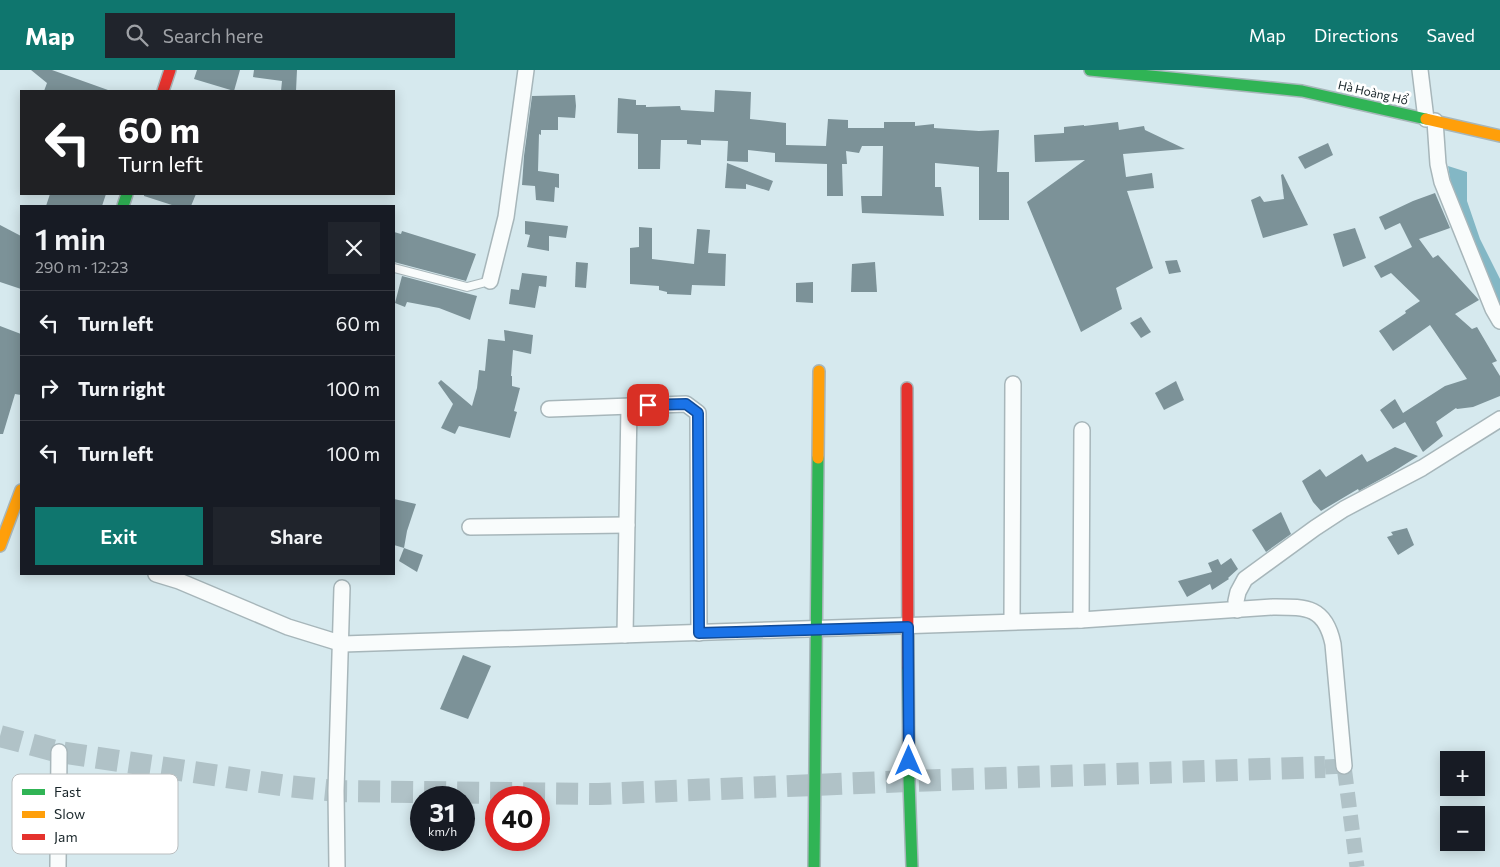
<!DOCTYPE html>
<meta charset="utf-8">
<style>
:root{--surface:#171b24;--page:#20242c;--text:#f1f3f6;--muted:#9ea1a6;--line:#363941;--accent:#0f766e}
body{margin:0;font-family:Commissioner,sans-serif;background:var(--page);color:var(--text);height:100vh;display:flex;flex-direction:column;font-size:19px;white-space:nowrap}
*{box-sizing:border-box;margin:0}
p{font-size:16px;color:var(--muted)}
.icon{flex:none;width:28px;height:28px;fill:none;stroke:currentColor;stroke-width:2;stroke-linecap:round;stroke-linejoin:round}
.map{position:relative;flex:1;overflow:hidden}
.panel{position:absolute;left:20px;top:135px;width:375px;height:370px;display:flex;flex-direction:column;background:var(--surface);border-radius:0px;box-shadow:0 2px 12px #0003}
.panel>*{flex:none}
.hud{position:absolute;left:20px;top:20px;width:375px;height:105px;border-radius:0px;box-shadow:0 2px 12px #0003;background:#202124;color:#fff;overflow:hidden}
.controls{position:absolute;left:1440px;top:681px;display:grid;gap:10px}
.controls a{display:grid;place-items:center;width:45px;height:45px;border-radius:0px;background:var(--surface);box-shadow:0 2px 12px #0003;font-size:25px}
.speed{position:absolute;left:410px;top:716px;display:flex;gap:10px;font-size:25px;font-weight:700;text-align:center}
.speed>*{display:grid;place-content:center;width:65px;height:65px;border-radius:50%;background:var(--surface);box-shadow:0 2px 12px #0003;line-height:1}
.speed small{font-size:12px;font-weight:400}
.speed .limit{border:8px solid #d22;background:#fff;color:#111}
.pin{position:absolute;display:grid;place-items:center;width:42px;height:42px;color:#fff;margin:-21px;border-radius:10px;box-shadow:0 2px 8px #0006}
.me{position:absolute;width:55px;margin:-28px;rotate:0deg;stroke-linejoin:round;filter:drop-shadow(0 0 4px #0008)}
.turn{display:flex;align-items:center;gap:18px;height:105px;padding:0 15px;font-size:22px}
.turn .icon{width:65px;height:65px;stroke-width:2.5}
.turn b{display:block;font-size:35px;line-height:42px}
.round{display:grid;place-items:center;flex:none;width:52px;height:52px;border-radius:0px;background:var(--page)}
.summary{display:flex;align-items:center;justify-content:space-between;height:85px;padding:0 15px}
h1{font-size:30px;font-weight:600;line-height:38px}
.primary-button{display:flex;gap:10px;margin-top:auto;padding:10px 15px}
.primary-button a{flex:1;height:58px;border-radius:0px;background:var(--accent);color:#fff;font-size:20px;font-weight:600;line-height:58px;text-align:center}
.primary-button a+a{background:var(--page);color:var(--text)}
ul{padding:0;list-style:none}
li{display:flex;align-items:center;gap:15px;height:65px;padding:0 15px;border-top:1px solid var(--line)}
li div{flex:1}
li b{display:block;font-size:19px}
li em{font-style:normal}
header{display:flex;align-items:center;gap:30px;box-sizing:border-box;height:70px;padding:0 25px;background:var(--accent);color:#fff}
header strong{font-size:24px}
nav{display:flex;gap:28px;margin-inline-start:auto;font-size:18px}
.search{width:350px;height:45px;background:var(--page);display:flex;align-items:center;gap:12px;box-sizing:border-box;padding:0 18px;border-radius:0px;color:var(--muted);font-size:19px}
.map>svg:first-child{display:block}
.water{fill:#83b7c5}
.building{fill:#7c9298}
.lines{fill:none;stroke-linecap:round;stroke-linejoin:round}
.street-tunnel{stroke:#b0c2c7;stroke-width:15;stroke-dasharray:15 8;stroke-linecap:butt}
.secondary-tunnel{stroke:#b0c2c7;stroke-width:22;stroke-dasharray:22 11;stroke-linecap:butt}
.lane-casing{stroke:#a7b6ba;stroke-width:10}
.street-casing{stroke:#a7b6ba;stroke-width:18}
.fast-casing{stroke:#a7b6ba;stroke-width:14}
.slow-casing{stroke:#a7b6ba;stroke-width:14}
.jam-casing{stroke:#a7b6ba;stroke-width:14}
.lane{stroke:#f9fcfc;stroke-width:8}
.street{stroke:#f9fcfc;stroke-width:15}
.fast{stroke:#30b455;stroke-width:11}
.slow{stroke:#ff9f0a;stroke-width:11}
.jam{stroke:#e5322d;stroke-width:11}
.route-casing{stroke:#114b97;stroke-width:12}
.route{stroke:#1a73e8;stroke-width:9}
.labels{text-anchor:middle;stroke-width:5;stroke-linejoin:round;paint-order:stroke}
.street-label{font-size:12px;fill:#182529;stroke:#fff}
.key{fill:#fff;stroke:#babebf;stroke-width:1}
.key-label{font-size:14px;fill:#182529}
</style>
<header>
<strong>Map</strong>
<div class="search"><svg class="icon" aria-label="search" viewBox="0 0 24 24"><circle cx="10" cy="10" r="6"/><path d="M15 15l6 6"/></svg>Search here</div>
<nav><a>Map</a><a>Directions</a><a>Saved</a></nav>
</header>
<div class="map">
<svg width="1500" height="797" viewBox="0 0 1500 797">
<rect width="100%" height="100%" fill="#d6e9ee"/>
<path class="water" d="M 1448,96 L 1467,102 L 1467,131 L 1480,169 L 1500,209 L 1500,235 L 1495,229 L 1453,127 Z"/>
<g class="building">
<path d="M 31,0 L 52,0 L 108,20 L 107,21 L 44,21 L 47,13 Z"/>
<path d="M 197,0 L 240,0 L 234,21 L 194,9 Z"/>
<path d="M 254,0 L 297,0 L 296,21 L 281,21 L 282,11 L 253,7 Z"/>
<path d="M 715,20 L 751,22 L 750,49 L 786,53 L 786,75 L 826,76 L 828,49 L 848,50 L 848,58 L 884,58 L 884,52 L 915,52 L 915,56 L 934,54 L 934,58 L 979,61 L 999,60 L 997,102 L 1009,102 L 1009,150 L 979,150 L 979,97 L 935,93 L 935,117 L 941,117 L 944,146 L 862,143 L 861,126 L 882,126 L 883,76 L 862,76 L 859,83 L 846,81 L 847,94 L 842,94 L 843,126 L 827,126 L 827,94 L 775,92 L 775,83 L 748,80 L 748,92 L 727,91 L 728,71 L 701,70 L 701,75 L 687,74 L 687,70 L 661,70 L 660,99 L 638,99 L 638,64 L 617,63 L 618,28 L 636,30 L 636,35 L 646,35 L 646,37 L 680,36 L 681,40 L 714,42 Z"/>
<path d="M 575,25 L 576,36 L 575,48 L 558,47 L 558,60 L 541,60 L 541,65 L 539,64 L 538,101 L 559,104 L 559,118 L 555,117 L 554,132 L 536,130 L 535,116 L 522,115 L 524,86 L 532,26 Z"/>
<path d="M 1118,52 L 1119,60 L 1144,56 L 1145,60 L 1185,79 L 1123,84 L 1126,107 L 1152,103 L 1154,118 L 1127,121 L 1153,198 L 1116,218 L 1122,239 L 1081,262 L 1027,132 L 1085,90 L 1035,92 L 1034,65 L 1064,63 L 1064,57 L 1084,55 L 1084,56 Z"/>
<path d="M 1328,73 L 1333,85 L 1305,99 L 1298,87 Z"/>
<path d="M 727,93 L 773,111 L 769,121 L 746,114 L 746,119 L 725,118 Z"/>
<path d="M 1283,104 L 1308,155 L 1263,168 L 1251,130 L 1260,126 L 1264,132 L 1284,129 L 1281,105 Z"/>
<path d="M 1435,123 L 1450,158 L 1419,169 L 1433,188 L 1438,185 L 1479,230 L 1455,244 L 1472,259 L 1477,257 L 1497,291 L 1492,293 L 1500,306 L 1500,326 L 1473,337 L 1457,339 L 1456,338 L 1436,352 L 1443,366 L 1423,382 L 1405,352 L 1393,359 L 1380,340 L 1395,329 L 1403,343 L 1445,316 L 1467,309 L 1430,255 L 1393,281 L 1379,261 L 1406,243 L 1405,241 L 1420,231 L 1391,203 L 1381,208 L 1374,196 L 1412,177 L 1400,153 L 1385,160 L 1379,147 L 1413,131 Z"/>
<path d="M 50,124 L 106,124 L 102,136 L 46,136 Z"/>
<path d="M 144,124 L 196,124 L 191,136 L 175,136 L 144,126 Z"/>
<path d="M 525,151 L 568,156 L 566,168 L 549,166 L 549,181 L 527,177 L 530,165 L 525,164 Z"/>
<path d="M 0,155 L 21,166 L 21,219 L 0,212 Z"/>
<path d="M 639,157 L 652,158 L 652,189 L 694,194 L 697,159 L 710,160 L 708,183 L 726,184 L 725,216 L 692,215 L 691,225 L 667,224 L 667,222 L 659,220 L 659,216 L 630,214 L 630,178 L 639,177 Z"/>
<path d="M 1355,158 L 1366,188 L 1343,197 L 1333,164 Z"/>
<path d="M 402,161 L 476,184 L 466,211 L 394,192 L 394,162 L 401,164 Z"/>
<path d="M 1177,190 L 1181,202 L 1169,204 L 1165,191 Z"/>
<path d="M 576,192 L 588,193 L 586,218 L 575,217 Z"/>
<path d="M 875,192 L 877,222 L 851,222 L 852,194 Z"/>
<path d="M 522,203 L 547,206 L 546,217 L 539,216 L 535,238 L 509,234 L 511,219 L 519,220 Z"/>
<path d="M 402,206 L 477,226 L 470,250 L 439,238 L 407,232 L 405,237 L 395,233 Z"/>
<path d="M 813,212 L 813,233 L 796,232 L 796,213 Z"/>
<path d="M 1141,247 L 1151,262 L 1141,268 L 1130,253 Z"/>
<path d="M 0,256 L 21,264 L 21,325 L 15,324 L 3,364 L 0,364 Z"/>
<path d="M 504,260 L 533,265 L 531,284 L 513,280 L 511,306 L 512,306 L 512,316 L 520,318 L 514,341 L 517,342 L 510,368 L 459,356 L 455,364 L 441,358 L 453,334 L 438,313 L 441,310 L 472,336 L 477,318 L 479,300 L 485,301 L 488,269 L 505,271 Z"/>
<path d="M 1176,311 L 1184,330 L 1164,340 L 1155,323 Z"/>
<path d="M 1395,377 L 1418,386 L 1390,404 L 1359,421 L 1358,419 L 1321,441 L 1313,432 L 1302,411 L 1320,399 L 1326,407 L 1362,384 L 1367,392 Z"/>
<path d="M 394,429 L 416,434 L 407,461 L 404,478 L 394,475 Z"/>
<path d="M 1281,442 L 1291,464 L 1266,482 L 1252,460 Z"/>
<path d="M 1407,458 L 1414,475 L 1398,485 L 1387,467 L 1393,465 L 1391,462 Z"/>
<path d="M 404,478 L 423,485 L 417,502 L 399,491 Z"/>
<path d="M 1231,488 L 1238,499 L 1228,508 L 1229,509 L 1212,520 L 1210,514 L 1187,527 L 1178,511 L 1212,502 L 1208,493 L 1218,489 L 1221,495 Z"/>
<path d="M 463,585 L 491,596 L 468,649 L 440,639 Z"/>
</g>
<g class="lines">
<path class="street-tunnel" d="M 1325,697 L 1344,696 L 1357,797"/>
<path class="secondary-tunnel" d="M 0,666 L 59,682 L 287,716 L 336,721 L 599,724 L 909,711 L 1325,697"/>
<defs>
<path id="lane" d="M 394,198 L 467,217 L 490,211"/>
<g id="street">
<path d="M 1420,0 L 1426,49"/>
<path d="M 1435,51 L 1438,94 L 1442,112 L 1493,239 L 1500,251"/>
<path d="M 490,211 L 506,147 L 526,0"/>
<path d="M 549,339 L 686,334 L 698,343 L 699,563"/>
<path d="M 470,457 L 627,455"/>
<path d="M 156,504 L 179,511 L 288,557 L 343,574 L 1081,550 L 1082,360"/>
<path d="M 1237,540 L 1236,531 L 1238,522 L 1245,509 L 1315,458 L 1344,439 L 1422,398 L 1500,349"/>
<path d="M 1081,550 L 1273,537 C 1306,537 1325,536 1333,574 L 1344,696"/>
<path d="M 1012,551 L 1013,314"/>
<path d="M 625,565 L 629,336"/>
<path d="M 58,797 L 59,682"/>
<path d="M 337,797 L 336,721 L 342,518"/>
</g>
<g id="fast">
<path d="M 1090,0 L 1302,21 L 1426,49"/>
<path d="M 123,136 L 127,124"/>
<path d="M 908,598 L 909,711 L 912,797"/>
<path d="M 814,797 L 818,388"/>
</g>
<g id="slow">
<path d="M 1426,49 L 1500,66"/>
<path d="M 818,388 L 819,301"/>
<path d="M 0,476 L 21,420"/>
</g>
<g id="jam">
<path d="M 163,21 L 170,0"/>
<path d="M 907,318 L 908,598"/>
</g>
</defs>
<use href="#lane" class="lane-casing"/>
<use href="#street" class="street-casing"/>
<use href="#fast" class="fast-casing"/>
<use href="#slow" class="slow-casing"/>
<use href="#jam" class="jam-casing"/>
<use href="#lane" class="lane"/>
<use href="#street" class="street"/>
<use href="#fast" class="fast"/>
<use href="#slow" class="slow"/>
<use href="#jam" class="jam"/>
</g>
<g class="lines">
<defs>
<path id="route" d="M 648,335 L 686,334 L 698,343 L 699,563 L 908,557 L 909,691"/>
</defs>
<use href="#route" class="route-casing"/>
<use href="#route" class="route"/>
</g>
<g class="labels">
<g class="street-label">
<text transform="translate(1373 23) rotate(13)" y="4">Hà Hoàng Hổ</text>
</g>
</g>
<rect x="12" y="704" width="166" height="80" rx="8" class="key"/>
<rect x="22" y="719" width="23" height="6" fill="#30b455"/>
<rect x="22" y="741" width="23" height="7" fill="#ff9f0a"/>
<rect x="22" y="764" width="23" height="6" fill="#e5322d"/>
<g class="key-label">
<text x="54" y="727">Fast</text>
<text x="54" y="749">Slow</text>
<text x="54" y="772">Jam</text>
</g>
</svg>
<div class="controls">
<a>+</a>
<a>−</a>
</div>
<div class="speed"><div>31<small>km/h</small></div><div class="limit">40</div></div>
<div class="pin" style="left:648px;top:335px;background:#d93025"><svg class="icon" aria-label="arrive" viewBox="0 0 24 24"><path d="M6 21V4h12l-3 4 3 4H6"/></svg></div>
<svg class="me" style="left:909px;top:691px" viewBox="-20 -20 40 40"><path d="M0-17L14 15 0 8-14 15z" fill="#1a73e8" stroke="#fff" stroke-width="4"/></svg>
<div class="hud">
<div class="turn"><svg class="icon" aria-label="left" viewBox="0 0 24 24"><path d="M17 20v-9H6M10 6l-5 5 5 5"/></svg><div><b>60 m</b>Turn left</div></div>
</div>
<section class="panel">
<div class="summary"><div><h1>1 min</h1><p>290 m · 12:23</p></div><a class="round"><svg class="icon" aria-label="close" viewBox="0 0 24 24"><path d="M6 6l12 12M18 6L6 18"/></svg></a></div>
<ul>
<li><svg class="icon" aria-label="left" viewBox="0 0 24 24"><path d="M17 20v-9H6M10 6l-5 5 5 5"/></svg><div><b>Turn left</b></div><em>60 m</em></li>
<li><svg class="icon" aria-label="right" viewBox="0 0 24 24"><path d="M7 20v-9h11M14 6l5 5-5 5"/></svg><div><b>Turn right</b></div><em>100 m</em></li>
<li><svg class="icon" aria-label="left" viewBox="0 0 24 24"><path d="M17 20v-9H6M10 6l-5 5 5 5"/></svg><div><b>Turn left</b></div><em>100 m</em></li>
</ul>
<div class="primary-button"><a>Exit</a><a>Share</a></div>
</section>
</div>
